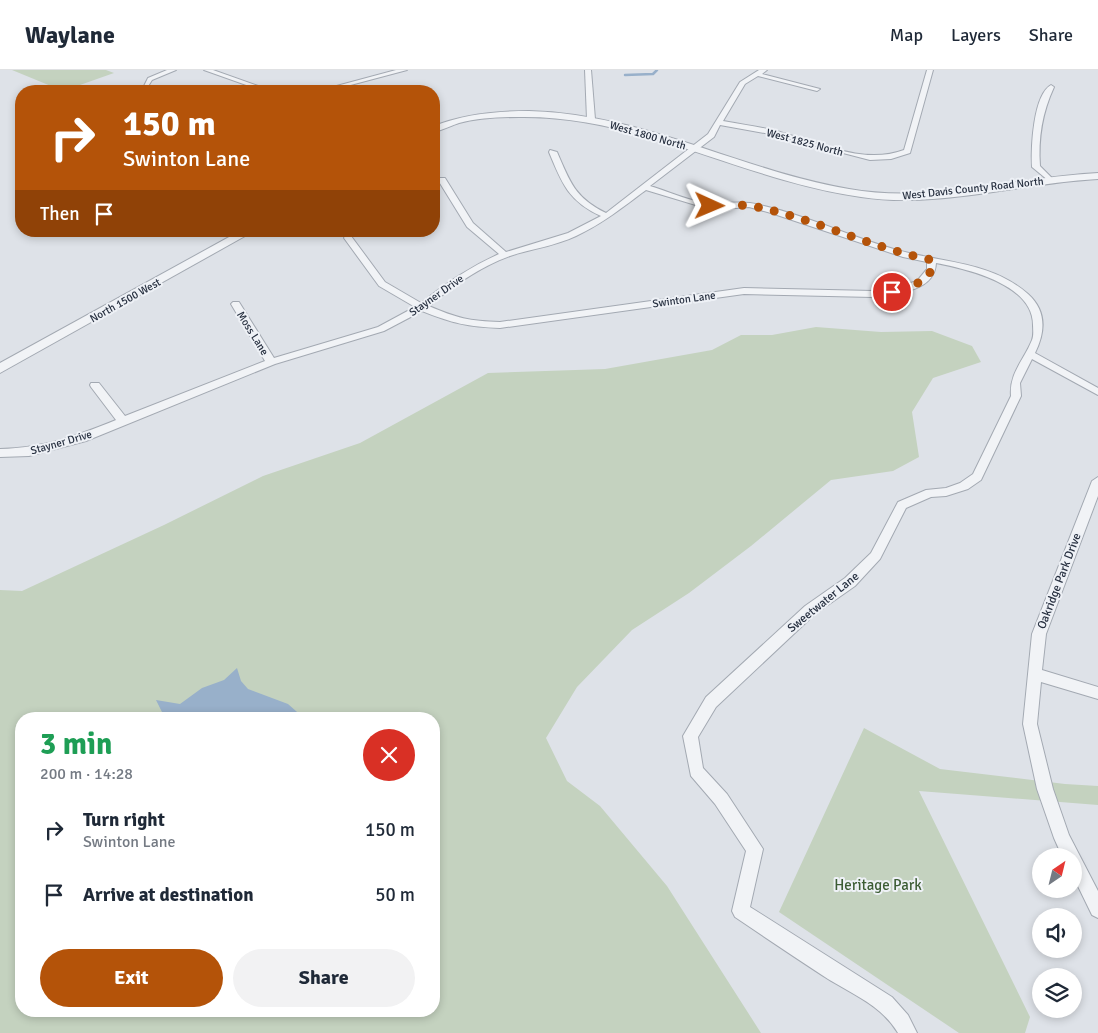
<!DOCTYPE html>
<meta charset="utf-8">
<style>
:root{--surface:#fff;--page:#f2f2f3;--text:#1f2937;--muted:#747a83;--line:#e0e1e3;--accent:#b45309}
body{margin:0;font-family:Signika,sans-serif;background:var(--page);color:var(--text);height:100vh;display:flex;flex-direction:column;font-size:19px;white-space:nowrap}
*{box-sizing:border-box;margin:0}
p{font-size:16px;color:var(--muted)}
.icon{flex:none;width:28px;height:28px;fill:none;stroke:currentColor;stroke-width:2;stroke-linecap:round;stroke-linejoin:round}
.map{position:relative;flex:1;overflow:hidden}
.side{position:absolute;left:15px;top:642px;width:425px;height:305px;display:flex;flex-direction:column;background:var(--surface);border-radius:20px;box-shadow:0 2px 8px #0003}
.side>*{flex:none}
.guide{position:absolute;left:15px;top:15px;width:425px;height:152px;border-radius:20px;box-shadow:0 2px 8px #0003;background:#b45309;color:#fff;overflow:hidden}
.needle{width:32px;rotate:35deg}
.controls{position:absolute;left:1032px;top:778px;display:grid;gap:10px}
.controls a{display:grid;place-items:center;width:50px;height:50px;border-radius:50%;background:var(--surface);box-shadow:0 2px 8px #0003;font-size:25px}
.pin{position:absolute;display:grid;place-items:center;width:42px;height:42px;color:#fff;margin:-21px;border:2px solid #fff;border-radius:50%;box-shadow:0 1px 5px #0007}
.me{position:absolute;width:55px;margin:-28px;rotate:91deg;stroke-linejoin:round;filter:drop-shadow(0 0 4px #0008)}
.turn{display:flex;align-items:center;gap:18px;height:105px;padding:0 25px;font-size:22px}
.turn .icon{width:65px;height:65px;stroke-width:2.5}
.turn b{display:block;font-size:35px;line-height:42px}
.then{display:flex;align-items:center;height:48px;padding:0 25px;background:#0003;gap:10px;font-size:19px}
.round{display:grid;place-items:center;flex:none;width:52px;height:52px;border-radius:26px;background:var(--page)}
.summary{display:flex;align-items:center;justify-content:space-between;height:85px;padding:0 25px}
h1{font-size:30px;font-weight:700;line-height:38px;color:#1e9e55}
.cta{display:flex;gap:10px;margin-top:auto;padding:10px 25px}
.cta a{flex:1;height:58px;border-radius:30px;background:var(--accent);color:#fff;font-size:20px;font-weight:700;line-height:58px;text-align:center}
.cta a+a{background:var(--page);color:var(--text)}
ul{padding:0;list-style:none}
li{display:flex;align-items:center;gap:15px;height:65px;padding:0 25px}
li div{flex:1}
li b{display:block;font-size:19px}
li em{font-style:normal}
header{display:flex;align-items:center;gap:30px;box-sizing:border-box;height:70px;padding:0 25px;background:var(--surface);border-bottom:1px solid var(--line)}
header strong{font-size:24px}
nav{display:flex;gap:28px;margin-inline-start:auto;font-size:18px}
.map>svg:first-child{display:block}
.green{fill:#c4d2bf;fill-rule:evenodd}
.water{fill:#98b0ca}
.lines{fill:none;stroke-linecap:round;stroke-linejoin:round}
.stream{stroke:#98b0ca;stroke-width:2.5}
.minor-casing{stroke:#a3a9b2;stroke-width:2}
.tertiary-casing{stroke:#a3a9b2;stroke-width:2}
.minor{fill:#f1f3f6;fill-rule:evenodd}
.tertiary{fill:#f1f3f6;fill-rule:evenodd}
.route{stroke:#b45309;stroke-width:9;stroke-dasharray:0 16.2}
.labels{text-anchor:middle;stroke-width:4;stroke-linejoin:round;paint-order:stroke}
.far-street-label{font-size:11px;fill:#273040;stroke:#eef1f6}
.street-label{font-size:12px;fill:#273040;stroke:#eef1f6}
.near-park-label{font-size:15px;fill:#3c5c34;stroke:#eef1f6}
</style>
<header>
<strong>Waylane</strong>
<nav><a>Map</a><a>Layers</a><a>Share</a></nav>
</header>
<div class="map">
<svg width="1098" height="963" viewBox="0 0 1098 963">
<rect width="100%" height="100%" fill="#dee2e8"/>
<g class="green">
<path d="M 12,0 L 106,0 L 114,3 L 63,21 Z"/>
<path d="M 816,257 L 881,262 L 932,261 L 972,276 L 981,292 L 933,308 L 912,342 L 919,387 L 893,401 L 831,410 L 751,476 L 689,523 L 632,560 L 577,617 L 546,668 L 567,711 L 600,736 L 667,816 L 761,963 L 0,963 L 0,520 L 22,521 L 164,455 L 263,406 L 360,373 L 488,303 L 605,299 L 712,280 L 741,265 L 772,265 ZM 21,649 L 434,649 L 434,941 L 21,941 Z"/>
<path d="M 864,658 L 940,699 L 1065,714 L 1098,716 L 1098,735 L 919,721 L 1030,947 L 1025,963 L 959,963 L 779,842 Z"/>
</g>
<path class="water" d="M 237,598 L 241,611 L 248,619 L 288,634 L 305,649 L 158,649 L 162,642 L 156,630 L 180,634 L 202,618 L 224,610 Z"/>
<g class="lines">
<path class="stream" d="M 625,5 L 653,4 L 657,0"/>
<defs>
<g id="minor">
<path d="M 167,0 L 176,0 L 152,10 L 147,18 L 143,18 L 148,8 Z"/>
<path d="M 204,0 L 213,0 L 272,21 L 263,21 Z"/>
<path d="M 396,0 L 407,0 L 328,21 L 318,21 Z"/>
<path d="M 585,0 L 591,0 L 595,49 L 591,51 L 587,49 Z"/>
<path d="M 759,0 L 767,0 L 762,4 L 820,19 L 817,21 L 758,6 L 745,14 L 723,51 C 739,54 756,56 772,60 C 814,70 861,96 904,80 L 927,0 L 933,0 L 910,83 L 891,89 L 870,90 L 770,64 L 720,55 L 714,67 L 650,116 C 667,121 684,129 701,132 C 719,135 734,131 750,133 C 758,134 767,137 776,139 C 821,151 863,172 909,183 C 951,193 994,194 1028,224 C 1047,241 1045,263 1035,283 L 1098,318 L 1098,325 L 1032,289 L 1020,313 L 1021,326 L 981,410 L 968,419 L 946,426 L 931,427 L 906,438 L 880,489 L 855,516 L 815,544 L 716,637 L 698,667 L 703,698 L 727,724 L 763,779 L 750,837 L 892,927 L 908,945 L 917,963 L 898,963 C 882,936 854,925 828,909 C 797,889 766,868 735,847 L 732,841 L 746,781 L 715,734 L 691,706 L 683,666 L 706,627 L 805,536 L 845,508 L 871,483 L 898,432 L 926,420 L 946,418 L 960,413 L 973,404 L 1011,326 C 1009,303 1024,290 1032,270 C 1034,265 1033,259 1033,255 C 1033,214 967,199 936,193 C 935,222 895,224 873,227 L 744,224 L 500,258 C 468,257 452,253 422,241 L 384,261 L 275,294 L 86,371 L 29,386 L 0,387 L 0,379 C 43,378 77,366 116,350 L 91,317 L 90,315 L 91,313 L 99,313 L 125,346 L 265,291 L 231,234 L 233,232 L 239,232 L 274,288 L 378,257 L 415,237 L 379,216 L 344,168 L 345,166 L 351,166 L 385,212 L 421,233 C 446,213 470,197 499,184 L 467,157 L 438,110 L 439,108 L 445,108 L 473,153 L 506,182 L 568,163 L 601,146 C 568,131 562,113 549,82 L 550,80 L 557,82 C 570,112 575,128 606,143 L 708,64 L 740,12 ZM 646,120 L 699,136 L 723,139 L 749,137 L 771,143 L 903,187 L 927,192 L 927,199 L 917,211 L 891,219 L 873,221 L 744,218 L 500,252 C 470,251 456,248 429,236 C 453,216 479,197 510,186 C 531,179 555,176 576,166 C 602,154 623,137 646,120 Z"/>
<path d="M 1051,15 L 1054,17 C 1042,43 1038,68 1040,96 L 1053,109 L 1049,111 L 1032,97 C 1031,78 1033,25 1051,15 Z"/>
<path d="M 1098,407 L 1098,426 L 1046,564 L 1042,600 L 1098,617 L 1098,629 L 1041,612 L 1037,654 L 1053,719 L 1069,765 L 1098,821 L 1098,848 L 1092,845 L 1074,808 L 1074,786 L 1062,786 L 1054,768 L 1037,719 L 1023,654 L 1032,564 L 1092,411 Z"/>
</g>
<g id="tertiary">
<path d="M 529,41 C 644,44 739,100 849,119 C 931,134 1016,107 1098,103 L 1098,109 C 1020,113 939,139 861,127 C 744,111 639,45 519,47 C 499,47 478,48 459,53 C 450,56 442,60 434,62 L 434,56 C 464,44 497,41 529,41 Z"/>
<path d="M 240,161 L 254,161 L 0,303 L 0,293 Z"/>
</g>
</defs>
<use href="#minor" class="minor-casing"/>
<use href="#tertiary" class="tertiary-casing"/>
<use href="#minor" class="minor"/>
<use href="#tertiary" class="tertiary"/>
</g>
<g class="lines">
<path class="route" d="M 710,136 C 724,137 739,134 752,136 C 814,148 871,178 932,190 C 935,212 908,217 892,222"/>
</g>
<g class="labels">
<g class="far-street-label">
<text transform="translate(648 65) rotate(16)" y="4">West 1800 North</text>
<text transform="translate(805 72) rotate(15)" y="4">West 1825 North</text>
<text transform="translate(973 118) rotate(-6)" y="4">West Davis County Road North</text>
<text transform="translate(436 225) rotate(-35)" y="4">Stayner Drive</text>
<text transform="translate(684 229) rotate(-8)" y="4">Swinton Lane</text>
<text transform="translate(125 230) rotate(-29)" y="4">North 1500 West</text>
<text transform="translate(253 263) rotate(58)" y="4">Moss Lane</text>
<text transform="translate(61 372) rotate(-16)" y="4">Stayner Drive</text>
</g>
<g class="street-label">
<text transform="translate(1059 511) rotate(-69)" y="4">Oakridge Park Drive</text>
<text transform="translate(823 532) rotate(-39)" y="4">Sweetwater Lane</text>
</g>
<g class="near-park-label">
<text x="878" y="820">Heritage Park</text>
</g>
</g>
</svg>
<div class="controls">
<a><svg class="needle" viewBox="-14 -14 28 28"><path d="M0-13l5 13h-10z" fill="#e53935"/><path d="M0 13l5-13h-10z" fill="#747a83"/></svg></a>
<a><svg class="icon" aria-label="sound" viewBox="0 0 24 24"><path d="M4 9h4l5-4v14l-5-4H4zM17 9q2 3 0 6"/></svg></a>
<a><svg class="icon" aria-label="layers" viewBox="0 0 24 24"><path d="M12 4l9 5-9 5-9-5zM3 14l9 5 9-5"/></svg></a>
</div>
<div class="pin" style="left:892px;top:222px;background:#d93025"><svg class="icon" aria-label="arrive" viewBox="0 0 24 24"><path d="M6 21V4h12l-3 4 3 4H6"/></svg></div>
<svg class="me" style="left:710px;top:136px" viewBox="-20 -20 40 40"><path d="M0-17L14 15 0 8-14 15z" fill="#b45309" stroke="#fff" stroke-width="4"/></svg>
<div class="guide">
<div class="turn"><svg class="icon" aria-label="right" viewBox="0 0 24 24"><path d="M7 20v-9h11M14 6l5 5-5 5"/></svg><div><b>150 m</b>Swinton Lane</div></div>
<div class="then">Then<svg class="icon" aria-label="arrive" viewBox="0 0 24 24"><path d="M6 21V4h12l-3 4 3 4H6"/></svg></div>
</div>
<section class="side">
<div class="summary"><div><h1>3 min</h1><p>200 m · 14:28</p></div><a class="round" style="background:#d93025;color:#fff"><svg class="icon" aria-label="close" viewBox="0 0 24 24"><path d="M6 6l12 12M18 6L6 18"/></svg></a></div>
<ul>
<li><svg class="icon" aria-label="right" viewBox="0 0 24 24"><path d="M7 20v-9h11M14 6l5 5-5 5"/></svg><div><b>Turn right</b><p>Swinton Lane</p></div><em>150 m</em></li>
<li><svg class="icon" aria-label="arrive" viewBox="0 0 24 24"><path d="M6 21V4h12l-3 4 3 4H6"/></svg><div><b>Arrive at destination</b></div><em>50 m</em></li>
</ul>
<div class="cta"><a>Exit</a><a>Share</a></div>
</section>
</div>
